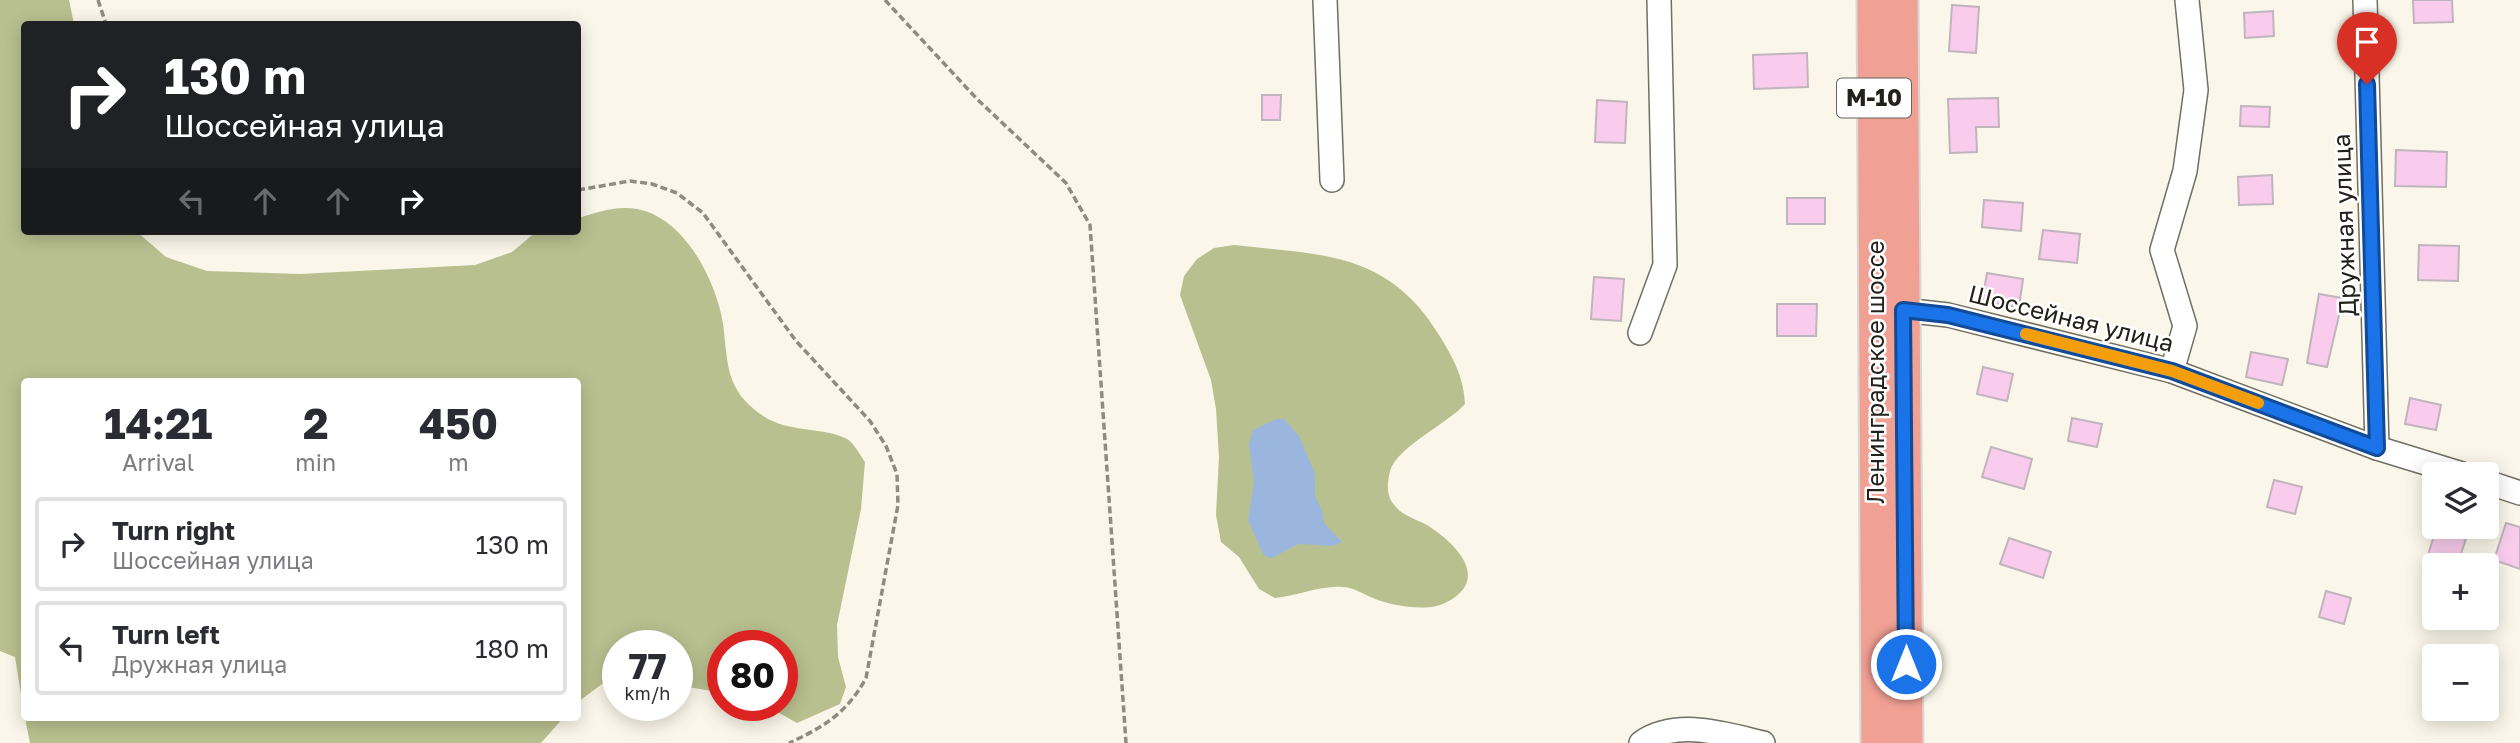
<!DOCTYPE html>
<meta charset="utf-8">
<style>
:root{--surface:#fff;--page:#f2f2f3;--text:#2b2b33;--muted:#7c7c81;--line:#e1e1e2}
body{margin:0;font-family:"Golos Text",sans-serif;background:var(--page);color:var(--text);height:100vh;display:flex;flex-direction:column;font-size:26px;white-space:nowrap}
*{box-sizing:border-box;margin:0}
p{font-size:23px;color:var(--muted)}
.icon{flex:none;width:38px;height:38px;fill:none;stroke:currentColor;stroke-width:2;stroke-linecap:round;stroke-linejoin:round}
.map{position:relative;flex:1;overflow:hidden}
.drawer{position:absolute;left:21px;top:378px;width:560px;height:343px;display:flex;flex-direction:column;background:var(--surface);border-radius:7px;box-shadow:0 4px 18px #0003}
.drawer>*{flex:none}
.top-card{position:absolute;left:21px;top:21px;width:560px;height:214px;border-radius:7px;box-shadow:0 4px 18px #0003;background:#202124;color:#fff;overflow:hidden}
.controls{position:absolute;left:2422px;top:462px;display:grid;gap:14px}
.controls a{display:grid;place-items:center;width:77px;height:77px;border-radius:7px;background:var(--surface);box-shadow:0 4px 18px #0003;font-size:35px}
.speed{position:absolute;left:602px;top:630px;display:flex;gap:14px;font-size:35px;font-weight:700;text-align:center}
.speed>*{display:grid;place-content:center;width:91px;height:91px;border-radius:50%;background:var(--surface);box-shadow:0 4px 18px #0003;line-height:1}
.speed small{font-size:18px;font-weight:400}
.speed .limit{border:10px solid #d22;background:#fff;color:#111}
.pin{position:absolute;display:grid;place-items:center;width:60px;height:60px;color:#fff;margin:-72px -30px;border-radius:50% 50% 50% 0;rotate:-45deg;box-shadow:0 0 7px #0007}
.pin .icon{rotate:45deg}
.me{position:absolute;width:77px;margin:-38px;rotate:0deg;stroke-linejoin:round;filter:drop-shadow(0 0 5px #0008)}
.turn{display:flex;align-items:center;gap:24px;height:147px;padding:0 28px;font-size:32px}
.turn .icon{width:91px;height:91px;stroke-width:2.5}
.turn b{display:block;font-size:49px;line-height:60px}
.lanes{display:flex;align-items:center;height:66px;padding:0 28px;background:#0003;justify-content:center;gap:35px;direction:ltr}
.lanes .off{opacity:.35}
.eta{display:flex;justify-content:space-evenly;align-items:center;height:119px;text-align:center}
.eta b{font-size:42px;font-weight:700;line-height:49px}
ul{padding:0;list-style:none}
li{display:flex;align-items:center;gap:21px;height:94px;margin:0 14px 10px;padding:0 14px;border:4px solid var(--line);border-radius:7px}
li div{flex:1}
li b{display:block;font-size:26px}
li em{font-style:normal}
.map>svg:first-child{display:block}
.forest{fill:#b9c08f}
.water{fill:#9ab6df}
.building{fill:#f9cced;stroke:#c0b4bd;stroke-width:2}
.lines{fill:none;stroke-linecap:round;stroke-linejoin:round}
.minor-casing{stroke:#726f63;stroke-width:26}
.highway-casing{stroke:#d7d7d6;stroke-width:37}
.path{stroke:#8e8b82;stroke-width:3.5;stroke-dasharray:7 3.5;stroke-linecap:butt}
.minor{stroke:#fff;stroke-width:23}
.highway{stroke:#f1a094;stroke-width:33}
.route-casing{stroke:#114b97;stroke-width:18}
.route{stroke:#1a73e8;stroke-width:12}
.slow{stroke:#f59e0b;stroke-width:12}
.labels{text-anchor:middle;stroke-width:5;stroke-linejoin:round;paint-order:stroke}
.shield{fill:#fff;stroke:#646460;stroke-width:2}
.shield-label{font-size:23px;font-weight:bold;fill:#22211c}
.street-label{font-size:24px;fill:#22211c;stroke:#fff}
</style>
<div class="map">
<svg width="2520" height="743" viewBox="0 0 2520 743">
<rect width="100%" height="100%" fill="#faf6e9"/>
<g class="forest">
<path d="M 0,0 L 69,0 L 74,24 L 24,24 L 24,231 L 136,231 L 166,257 L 207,271 L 300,274 L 475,265 L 512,252 L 537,231 L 578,231 L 578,218 C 592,214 609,208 624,208 C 679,206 716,278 723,324 C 728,358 724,385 755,410 C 785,435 816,425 845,438 C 853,441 860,455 865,462 L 861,509 L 837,625 L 838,657 L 846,687 L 840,704 L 797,723 L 765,705 L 782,705 L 782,646 L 723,646 L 723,693 L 677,685 L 677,646 L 618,646 L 618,683 L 602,684 L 578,702 L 578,382 L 24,382 L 24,713 L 15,657 L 0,651 Z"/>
<path d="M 1234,245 C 1321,255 1388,251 1439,335 C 1453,357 1464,378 1465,404 C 1447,424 1397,447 1390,471 C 1387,484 1386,496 1395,506 C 1403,516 1416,519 1427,525 C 1457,544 1492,580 1445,603 C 1428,612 1391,606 1373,598 C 1363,594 1355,588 1343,587 C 1322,585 1296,596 1275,598 L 1259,589 L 1239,557 L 1221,542 L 1216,515 L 1219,457 L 1216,409 L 1211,380 L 1180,295 L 1184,276 L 1197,259 L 1214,248 Z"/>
<path d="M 25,718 L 563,718 L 541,743 L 30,743 Z"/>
</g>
<path class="water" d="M 1276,419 L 1284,419 L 1299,436 L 1315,474 L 1315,496 L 1322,511 L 1324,523 L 1342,542 L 1332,546 L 1298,544 L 1272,558 L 1264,556 L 1248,520 L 1254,483 L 1249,444 L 1253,430 Z"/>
<g class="building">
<path d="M 2413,0 L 2452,0 L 2453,22 L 2414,23 Z"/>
<path d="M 1952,5 L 1979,7 L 1976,53 L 1949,51 Z"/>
<path d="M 2273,11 L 2274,36 L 2245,38 L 2244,13 Z"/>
<path d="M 1807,53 L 1808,87 L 1754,89 L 1753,55 Z"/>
<path d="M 1262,95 L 1281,95 L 1280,120 L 1262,120 Z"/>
<path d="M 1998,98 L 1999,127 L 1976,127 L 1977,152 L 1950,153 L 1948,99 Z"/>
<path d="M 1597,100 L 1627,102 L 1625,143 L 1595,142 Z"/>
<path d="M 2241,106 L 2270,107 L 2269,127 L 2240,126 Z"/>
<path d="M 2396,150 L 2447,152 L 2446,187 L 2395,186 Z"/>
<path d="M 2272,175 L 2273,204 L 2239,205 L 2238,177 Z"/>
<rect x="1787" y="198" width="38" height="26"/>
<path d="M 1984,200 L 2023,203 L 2021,231 L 1982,227 Z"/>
<path d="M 2043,230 L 2080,234 L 2077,263 L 2039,259 Z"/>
<path d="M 2419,245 L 2459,246 L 2458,281 L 2418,280 Z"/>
<path d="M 1987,273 L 2023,279 L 2019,307 L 1982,302 Z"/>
<path d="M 1594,277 L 1624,279 L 1621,321 L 1591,319 Z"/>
<path d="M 2319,294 L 2343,298 L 2327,367 L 2307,363 Z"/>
<path d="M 1777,304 L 1817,304 L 1816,336 L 1777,336 Z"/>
<path d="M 2251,352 L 2288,359 L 2282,385 L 2246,377 Z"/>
<path d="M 1983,367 L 2013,374 L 2007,401 L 1977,394 Z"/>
<path d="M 2410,398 L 2441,405 L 2436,430 L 2405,424 Z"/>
<path d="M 2072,418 L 2102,424 L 2097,447 L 2068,441 Z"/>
<path d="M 1991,447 L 2032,459 L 2024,489 L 1982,477 Z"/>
<path d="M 2274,480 L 2302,487 L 2295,514 L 2267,507 Z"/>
<path d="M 2506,523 L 2520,527 L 2520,569 L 2494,560 Z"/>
<path d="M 2436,529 L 2466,539 L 2457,565 L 2425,565 Z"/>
<path d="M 2009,538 L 2051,552 L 2043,578 L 2000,564 Z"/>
<path d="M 2326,591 L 2351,598 L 2344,624 L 2319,617 Z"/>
</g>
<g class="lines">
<defs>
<g id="minor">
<path d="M 1325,0 L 1332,180"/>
<path d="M 2365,0 L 2377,448"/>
<path d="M 1903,310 L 1948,315 L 2172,371 L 2377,448 L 2462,474"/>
<path d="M 1640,333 L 1665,265 L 1659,0"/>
<path d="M 2172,371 L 2185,326 L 2162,250 L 2185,171 L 2196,90 L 2187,0"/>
<path d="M 2487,482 L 2520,493"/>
<path d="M 1641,743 C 1676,718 1725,734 1763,743"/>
</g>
<g id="highway">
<path d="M 1874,0 L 1878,743"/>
<path d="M 1901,0 L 1906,743"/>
</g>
</defs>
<use href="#minor" class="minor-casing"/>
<use href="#highway" class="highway-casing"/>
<g class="path">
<path d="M 98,0 L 106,24"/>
<path d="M 885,0 L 977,99 L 1066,183 L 1090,225 L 1126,743"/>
<path d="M 578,190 L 630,181 L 652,184 L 677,193 L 703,213 L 796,341 L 870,421 L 886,446 L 897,474 L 898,505 L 866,678 C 847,713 824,727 789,743"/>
</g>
<use href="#minor" class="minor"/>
<use href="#highway" class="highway"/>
</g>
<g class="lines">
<defs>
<path id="route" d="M 1906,664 L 1903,310 L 1948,315 L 2172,371 L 2377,448 L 2367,84"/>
</defs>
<use href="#route" class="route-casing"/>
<use href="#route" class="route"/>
<path class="slow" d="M 2026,334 L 2172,371 L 2258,403"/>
</g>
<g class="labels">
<rect class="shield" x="1837" y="78.5" width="74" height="39" rx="5"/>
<g class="shield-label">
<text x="1874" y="106">М-10</text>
</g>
<g class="street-label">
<text transform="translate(2345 225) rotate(-92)" y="8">Дружная улица</text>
<text transform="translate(2071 319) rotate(14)" y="8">Шоссейная улица</text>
<text transform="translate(1876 372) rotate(-90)" y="8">Ленинградское шоссе</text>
</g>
</g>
</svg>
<div class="controls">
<a><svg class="icon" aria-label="layers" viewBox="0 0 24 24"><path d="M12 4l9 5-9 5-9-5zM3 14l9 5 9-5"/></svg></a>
<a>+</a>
<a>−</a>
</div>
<div class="speed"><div>77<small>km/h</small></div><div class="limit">80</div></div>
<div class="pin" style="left:2367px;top:84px;background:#d93025"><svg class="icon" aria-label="arrive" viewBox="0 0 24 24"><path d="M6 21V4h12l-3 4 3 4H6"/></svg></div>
<svg class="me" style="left:1906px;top:664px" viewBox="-20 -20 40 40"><circle r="17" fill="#1a73e8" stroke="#fff" stroke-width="3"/><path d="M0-11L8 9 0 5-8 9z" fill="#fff"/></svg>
<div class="top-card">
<div class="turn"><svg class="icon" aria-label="right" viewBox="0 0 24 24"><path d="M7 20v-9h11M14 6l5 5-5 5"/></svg><div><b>130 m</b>Шоссейная улица</div></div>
<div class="lanes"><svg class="icon off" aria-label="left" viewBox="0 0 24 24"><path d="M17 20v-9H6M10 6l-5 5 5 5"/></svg><svg class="icon off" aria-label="ahead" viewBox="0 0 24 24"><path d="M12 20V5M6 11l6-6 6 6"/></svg><svg class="icon off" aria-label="ahead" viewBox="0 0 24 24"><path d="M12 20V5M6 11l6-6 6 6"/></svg><svg class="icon" aria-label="right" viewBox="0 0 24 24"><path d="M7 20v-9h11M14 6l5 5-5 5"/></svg></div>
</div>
<section class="drawer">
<div class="eta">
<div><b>14:21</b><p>Arrival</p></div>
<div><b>2</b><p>min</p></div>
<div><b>450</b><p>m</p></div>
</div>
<ul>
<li><svg class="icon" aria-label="right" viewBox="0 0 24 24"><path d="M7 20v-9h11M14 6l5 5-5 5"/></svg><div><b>Turn right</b><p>Шоссейная улица</p></div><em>130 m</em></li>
<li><svg class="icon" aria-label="left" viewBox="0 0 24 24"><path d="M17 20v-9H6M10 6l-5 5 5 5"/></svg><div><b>Turn left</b><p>Дружная улица</p></div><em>180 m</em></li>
</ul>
</section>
</div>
